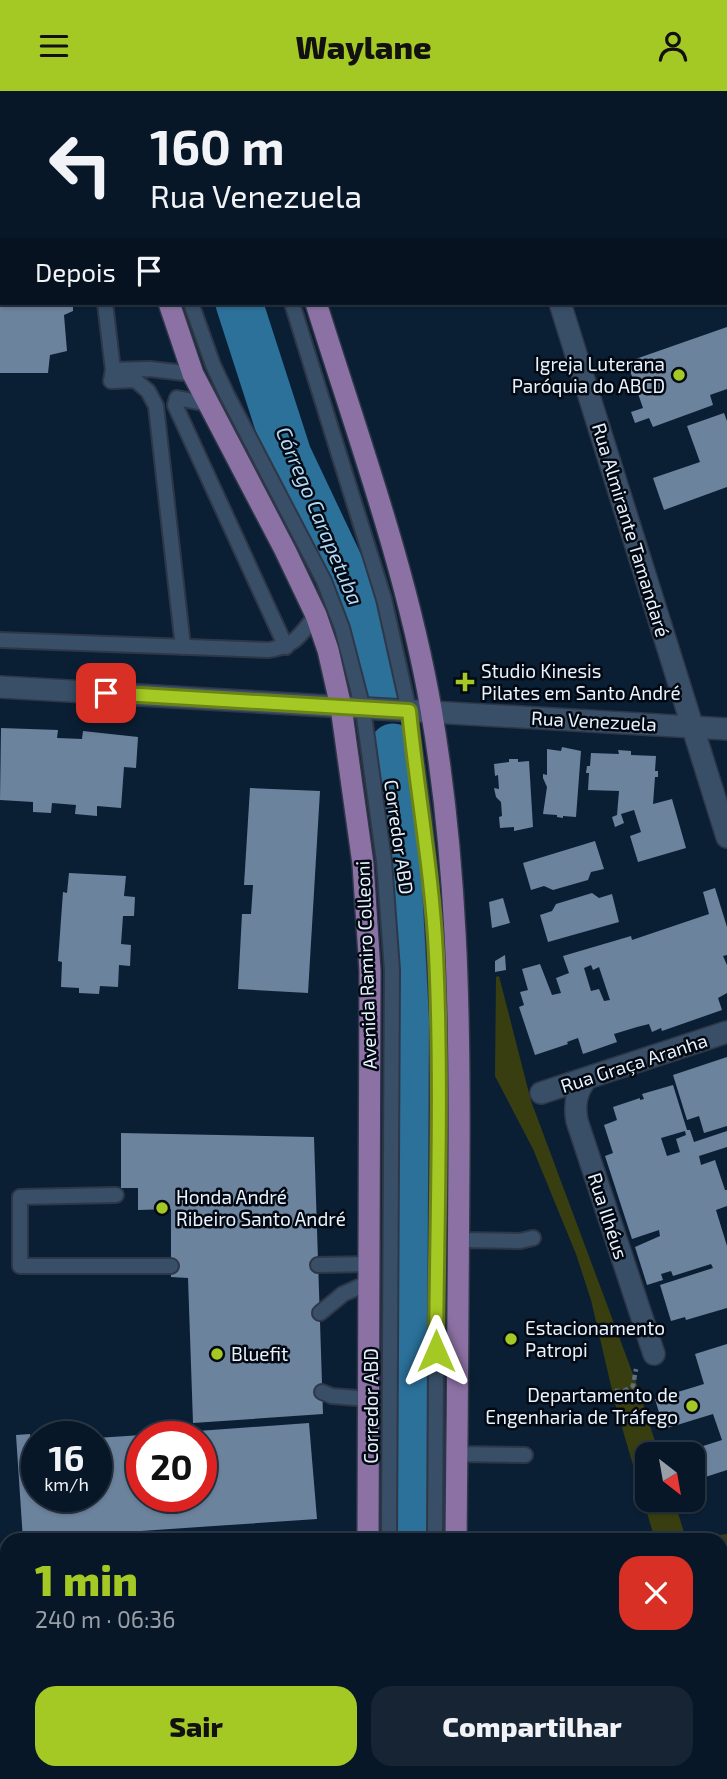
<!DOCTYPE html>
<html lang="pt">
<meta charset="utf-8">
<style>
:root{--surface:#081727;--page:#162433;--text:#f1f3f6;--muted:#989fa7;--line:#293644;--accent:#a4c824}
body{margin:0;font-family:"Exo 2",sans-serif;background:var(--page);color:var(--text);height:100vh;display:flex;flex-direction:column;font-size:26px;white-space:nowrap}
*{box-sizing:border-box;margin:0}
p{font-size:23px;color:var(--muted)}
.icon{flex:none;width:38px;height:38px;fill:none;stroke:currentColor;stroke-width:2;stroke-linecap:round;stroke-linejoin:round}
.map{position:relative;flex:1;overflow:hidden}
.drawer{position:absolute;left:0px;top:1442px;width:728px;height:247px;display:flex;flex-direction:column;background:var(--surface);border-radius:21px 21px 0 0;box-shadow:0 2px 5px #0004,0 0 0 2px var(--line)}
.drawer>*{flex:none}
.hud{position:absolute;left:0px;top:0px;width:728px;height:214px;box-shadow:0 2px 5px #0004,0 0 0 2px var(--line);background:#081727;color:var(--text);overflow:hidden}
.needle{width:46px;rotate:149deg}
.tools{position:absolute;left:635px;top:1351px;display:grid;gap:14px}
.tools a{display:grid;place-items:center;width:70px;height:70px;border-radius:14px;background:var(--surface);box-shadow:0 2px 5px #0004,0 0 0 2px var(--line);font-size:35px}
.speed{position:absolute;left:21px;top:1330px;display:flex;gap:14px;font-size:35px;font-weight:700;text-align:center}
.speed>*{display:grid;place-content:center;width:91px;height:91px;border-radius:50%;background:var(--surface);box-shadow:0 2px 5px #0004,0 0 0 2px var(--line);line-height:1}
.speed small{font-size:18px;font-weight:400}
.speed .limit{border:10px solid #d22;background:#fff;color:#111}
.pin{position:absolute;display:grid;place-items:center;width:60px;height:60px;color:#fff;margin:-30px;border-radius:14px;box-shadow:0 4px 10px #0006}
.me{position:absolute;width:77px;margin:-38px;rotate:0deg;stroke-linejoin:round;filter:drop-shadow(0 0 5px #0008)}
.turn{display:flex;align-items:center;gap:24px;height:147px;padding:0 35px;font-size:32px}
.turn .icon{width:91px;height:91px;stroke-width:2.5}
.turn b{display:block;font-size:49px;line-height:60px}
.then{display:flex;align-items:center;height:66px;padding:0 35px;background:#0003;gap:14px;font-size:26px}
.round{display:grid;place-items:center;flex:none;width:74px;height:74px;border-radius:21px;background:var(--page)}
.overview{display:flex;align-items:center;justify-content:space-between;height:119px;padding:0 35px}
h1{font-size:42px;font-weight:800;line-height:52px;color:var(--accent)}
.button{display:flex;gap:14px;margin-top:auto;padding:14px 35px}
.button a{flex:1;height:80px;border-radius:21px;background:var(--accent);color:#111;font-size:28px;font-weight:800;line-height:80px;text-align:center}
.button a+a{background:var(--page);color:var(--text)}
header{display:flex;justify-content:space-between;align-items:center;height:91px;padding:0 35px;background:var(--accent);color:#111;font-size:32px;font-weight:800}
.map>svg:first-child{display:block}
.green{fill:#393e11}
.lines{fill:none;stroke-linecap:round;stroke-linejoin:round}
.river{stroke:#2b719a;stroke-width:47}
.building{fill:#6c839d;fill-rule:evenodd}
.service-casing{stroke:#2e3748;stroke-width:18}
.minor-casing{stroke:#2e3748;stroke-width:24}
.tertiary-casing{stroke:#2e3748;stroke-width:24}
.secondary-casing{stroke:#2e3748;stroke-width:24}
.primary-casing{stroke:#2e3748;stroke-width:24}
.path{stroke:#5e6f80;stroke-width:4.5;stroke-dasharray:5 3.5;stroke-linecap:butt}
.service{stroke:#394f67;stroke-width:14}
.minor{stroke:#394f67;stroke-width:21}
.tertiary{stroke:#394f67;stroke-width:21}
.secondary{stroke:#394f67;stroke-width:21}
.primary{stroke:#8c72a4;stroke-width:21}
.route-casing{stroke:#6b8217;stroke-width:18}
.route{stroke:#a4c824;stroke-width:12}
.poi-dot{fill:#a4c824;stroke:#030912;stroke-width:2.5}
.labels{text-anchor:middle;stroke-width:5;stroke-linejoin:round;paint-order:stroke}
.poi-label{font-size:19px;fill:#e8f3fe;stroke:#030912;text-anchor:start}
.street-label{font-size:19px;fill:#e8f3fe;stroke:#030912}
.water-label{font-size:21px;font-style:italic;fill:#b0daf7;stroke:#030912}
</style>
<header><svg class="icon" aria-label="menu" viewBox="0 0 24 24"><path d="M4 6h16M4 12h16M4 18h16"/></svg>Waylane<svg class="icon" aria-label="person" viewBox="0 0 24 24"><circle cx="12" cy="8" r="4"/><path d="M4 21q1-7 8-7t8 7"/></svg></header>
<div class="map">
<svg width="727" height="1688" viewBox="0 0 727 1688">
<rect width="100%" height="100%" fill="#0b1f34"/>
<path class="green" d="M 499,885 L 531,1010 L 637,1294 L 659,1363 L 648,1363 L 648,1409 L 674,1409 L 686,1448 L 727,1443 L 727,1528 L 721,1528 L 721,1449 L 655,1449 L 616,1316 L 591,1209 L 576,1163 L 533,1058 L 495,985 L 496,886 Z"/>
<g class="lines">
<g class="river">
<path d="M 173,0 L 174,2"/>
<path d="M 239,212 L 288,364 L 358,512 L 382,598"/>
<path d="M 393,656 L 410,779 L 420,891 L 421,1449"/>
<path d="M 424,1682 L 425,1688"/>
</g>
</g>
<g class="building">
<path d="M 0,212 L 73,212 L 73,220 L 64,224 L 67,260 L 50,264 L 48,282 L 0,282 Z"/>
<path d="M 727,236 L 727,298 L 710,304 L 713,314 L 653,336 L 649,327 L 635,332 L 631,321 L 643,317 L 627,271 Z"/>
<path d="M 724,322 L 727,330 L 727,396 L 664,419 L 653,387 L 700,371 L 687,335 Z"/>
<path d="M 1,637 L 58,639 L 57,647 L 82,648 L 83,640 L 138,646 L 136,677 L 124,676 L 121,717 L 97,715 L 97,725 L 75,723 L 76,714 L 52,712 L 51,722 L 33,721 L 33,711 L 0,709 Z"/>
<path d="M 562,656 L 581,660 L 576,726 L 563,725 L 563,727 L 557,726 L 557,724 L 543,723 L 547,696 L 543,687 L 543,683 L 547,684 L 547,658 L 561,660 Z"/>
<path d="M 618,659 L 631,660 L 631,664 L 656,665 L 655,680 L 658,680 L 658,686 L 655,686 L 653,713 L 672,708 L 686,757 L 638,771 L 630,745 L 641,741 L 634,719 L 621,723 L 624,732 L 615,736 L 612,726 L 617,724 L 619,700 L 588,699 L 589,682 L 586,682 L 587,675 L 590,675 L 591,662 L 619,663 Z"/>
<path d="M 509,668 L 518,668 L 518,671 L 529,670 L 533,736 L 514,740 L 514,736 L 500,737 L 499,726 L 502,725 L 501,711 L 496,706 L 494,697 L 499,698 L 498,684 L 495,685 L 494,673 L 509,671 Z"/>
<path d="M 250,697 L 320,700 L 308,902 L 238,898 L 242,823 L 251,823 L 253,794 L 244,794 Z"/>
<path d="M 595,750 L 604,778 L 591,781 L 588,789 L 553,799 L 544,795 L 531,799 L 523,772 Z"/>
<path d="M 69,782 L 126,785 L 124,805 L 135,806 L 134,825 L 123,825 L 121,853 L 131,854 L 130,875 L 119,874 L 118,896 L 100,895 L 99,903 L 79,902 L 79,897 L 61,896 L 62,871 L 58,870 L 63,801 L 67,802 Z"/>
<path d="M 715,797 L 727,836 L 727,864 L 723,865 L 727,874 L 727,902 L 718,907 L 722,919 L 662,940 L 661,937 L 652,941 L 649,933 L 637,936 L 614,943 L 617,951 L 583,963 L 578,947 L 567,951 L 568,953 L 535,964 L 519,916 L 524,914 L 520,901 L 528,899 L 522,878 L 540,873 L 552,904 L 561,902 L 556,887 L 569,882 L 563,865 L 631,845 L 632,849 L 709,823 L 703,801 ZM 591,874 L 593,879 L 599,876 L 610,909 L 604,910 L 599,898 L 591,900 L 584,877 Z"/>
<path d="M 592,802 L 599,807 L 612,803 L 619,831 L 548,851 L 540,824 L 552,820 L 556,813 Z"/>
<path d="M 503,807 L 510,832 L 492,837 L 489,811 Z"/>
<path d="M 505,864 L 506,879 L 495,881 L 495,870 Z"/>
<path d="M 727,966 L 727,1035 L 704,1042 L 699,1025 L 687,1029 L 673,984 Z"/>
<path d="M 673,994 L 687,1039 L 690,1039 L 694,1051 L 727,1040 L 727,1056 L 699,1065 L 701,1074 L 715,1069 L 725,1099 L 727,1099 L 727,1115 L 716,1119 L 727,1155 L 727,1217 L 686,1229 L 685,1226 L 671,1230 L 660,1194 L 713,1177 L 711,1173 L 673,1185 L 671,1180 L 661,1183 L 663,1189 L 647,1194 L 635,1156 L 660,1145 L 659,1139 L 632,1148 L 605,1065 L 613,1062 L 604,1034 L 617,1029 L 613,1016 L 640,1007 L 640,1009 L 644,1008 L 642,1003 ZM 685,1040 L 686,1044 L 676,1048 L 680,1061 L 667,1065 L 661,1047 Z"/>
<path d="M 121,1042 L 314,1046 L 323,1323 L 193,1332 L 188,1187 L 171,1186 L 171,1118 L 138,1119 L 138,1097 L 121,1097 Z"/>
<path d="M 727,1253 L 727,1379 L 693,1390 L 693,1363 L 678,1363 L 722,1349 L 713,1323 L 664,1338 L 655,1308 L 704,1293 L 695,1263 Z"/>
<path d="M 309,1332 L 317,1428 L 82,1444 L 82,1449 L 23,1449 L 16,1344 L 30,1343 L 31,1352 L 37,1351 L 37,1405 L 96,1405 L 96,1347 L 142,1344 L 142,1405 L 201,1405 L 201,1346 L 143,1346 L 143,1344 Z"/>
<path d="M 101,1682 L 230,1682 L 231,1688 L 102,1688 Z"/>
</g>
<g class="lines">
<defs>
<g id="service">
<path d="M 123,0 L 124,2"/>
<path d="M 225,0 L 225,2"/>
<path d="M 691,2 L 697,0"/>
<path d="M 105,212 L 113,279"/>
<path d="M 191,212 L 213,274 L 227,304 L 324,490 L 342,537 L 363,618 L 384,770 L 392,879 L 389,1449"/>
<path d="M 292,212 L 384,508 L 409,620 L 424,728 L 431,795 L 438,929 L 435,1449"/>
<path d="M 208,313 L 177,307 L 175,314 L 286,556"/>
<path d="M 0,549 L 269,559 C 297,554 300,544 316,524"/>
<path d="M 183,556 L 156,315 L 148,300 L 135,289 L 111,290 L 113,279 L 150,278 L 193,283"/>
<path d="M 116,1104 L 20,1106 L 20,1175 L 171,1175"/>
<path d="M 459,1149 L 520,1150 L 533,1147"/>
<path d="M 318,1174 L 370,1173"/>
<path d="M 320,1222 L 343,1203 L 370,1191"/>
<path d="M 322,1301 L 332,1305 L 369,1308"/>
<path d="M 456,1363 L 525,1364"/>
<path d="M 390,1682 L 391,1688"/>
<path d="M 438,1682 L 438,1688"/>
</g>
<g id="minor">
<path d="M 424,0 L 426,2"/>
<path d="M 495,0 L 496,2"/>
<path d="M 560,212 L 727,746"/>
<path d="M 586,988 C 576,1001 574,1014 577,1030 L 654,1263"/>
<path d="M 541,1002 L 727,941"/>
<path d="M 0,1608 L 7,1609"/>
</g>
<path id="tertiary" d="M 0,596 L 727,638"/>
<g id="secondary">
<path d="M 0,1517 L 7,1582"/>
<path d="M 23,1682 L 24,1688"/>
</g>
<g id="primary">
<path d="M 105,0 L 106,2"/>
<path d="M 250,0 L 250,2"/>
<path d="M 169,212 L 193,283 L 285,459 L 316,524 L 328,559 L 341,616 L 363,773 L 370,880 L 368,1449"/>
<path d="M 316,212 C 358,346 407,480 431,618 C 457,768 460,919 459,1071 C 459,1197 457,1323 456,1449"/>
<path d="M 369,1682 L 369,1688"/>
<path d="M 457,1682 L 457,1688"/>
</g>
</defs>
<use href="#service" class="service-casing"/>
<use href="#minor" class="minor-casing"/>
<use href="#tertiary" class="tertiary-casing"/>
<use href="#secondary" class="secondary-casing"/>
<use href="#primary" class="primary-casing"/>
<path class="path" d="M 615,1300 L 624,1300 L 633,1295 L 636,1278"/>
<use href="#service" class="service"/>
<use href="#minor" class="minor"/>
<use href="#tertiary" class="tertiary"/>
<use href="#secondary" class="secondary"/>
<use href="#primary" class="primary"/>
</g>
<g class="lines">
<defs>
<path id="route" d="M 106,602 L 409,620 C 417,701 432,781 436,863 C 442,995 437,1128 436,1260"/>
</defs>
<use href="#route" class="route-casing"/>
<use href="#route" class="route"/>
</g>
<g class="poi-dot">
<circle cx="679" cy="284" r="7"/>
<path d="M461.5 580.5h7v7h7v7h-7v7h-7v-7h-7v-7h7z"/>
<circle cx="162" cy="1117" r="7"/>
<circle cx="511" cy="1248" r="7"/>
<circle cx="217" cy="1263" r="7"/>
<circle cx="692" cy="1315" r="7"/>
</g>
<g class="labels">
<g class="poi-label">
<text x="665" y="280" text-anchor="end">Igreja Luterana<tspan x="665" dy="22">Paróquia do ABCD</tspan></text>
<text x="481" y="587">Studio Kinesis<tspan x="481" dy="22">Pilates em Santo André</tspan></text>
<text x="176" y="1113">Honda André<tspan x="176" dy="22">Ribeiro Santo André</tspan></text>
<text x="525" y="1244">Estacionamento<tspan x="525" dy="22">Patropi</tspan></text>
<text x="231" y="1270">Bluefit</text>
<text x="678" y="1311" text-anchor="end">Departamento de<tspan x="678" dy="22">Engenharia de Tráfego</tspan></text>
</g>
<g class="street-label">
<text transform="translate(631 439) rotate(73)" y="7">Rua Almirante Tamandaré</text>
<text transform="translate(594 630) rotate(3)" y="7">Rua Venezuela</text>
<text transform="translate(399 746) rotate(82)" y="7">Corredor ABD</text>
<text transform="translate(366 874) rotate(-92)" y="7">Avenida Ramiro Colleoni</text>
<text transform="translate(634 972) rotate(-18)" y="7">Rua Graça Aranha</text>
<text transform="translate(608 1125) rotate(72)" y="7">Rua Ilhéus</text>
<text transform="translate(371 1315) rotate(-90)" y="7">Corredor ABD</text>
</g>
<g class="water-label">
<text transform="translate(319 425) rotate(67)" y="7">Córrego Carapetuba</text>
</g>
</g>
</svg>
<div class="tools">
<a><svg class="needle" viewBox="-14 -14 28 28"><path d="M0-13l5 13h-10z" fill="#e53935"/><path d="M0 13l5-13h-10z" fill="#989fa7"/></svg></a>
</div>
<div class="speed"><div>16<small>km/h</small></div><div class="limit">20</div></div>
<div class="pin" style="left:106px;top:602px;background:#d93025"><svg class="icon" aria-label="arrive" viewBox="0 0 24 24"><path d="M6 21V4h12l-3 4 3 4H6"/></svg></div>
<svg class="me" style="left:436px;top:1260px" viewBox="-20 -20 40 40"><path d="M0-17L14 15 0 8-14 15z" fill="#a4c824" stroke="#fff" stroke-width="4"/></svg>
<div class="hud">
<div class="turn"><svg class="icon" aria-label="left" viewBox="0 0 24 24"><path d="M17 20v-9H6M10 6l-5 5 5 5"/></svg><div><b>160 m</b>Rua Venezuela</div></div>
<div class="then">Depois<svg class="icon" aria-label="arrive" viewBox="0 0 24 24"><path d="M6 21V4h12l-3 4 3 4H6"/></svg></div>
</div>
<section class="drawer">
<div class="overview"><div><h1>1 min</h1><p>240 m · 06:36</p></div><a class="round" style="background:#d93025;color:#fff"><svg class="icon" aria-label="close" viewBox="0 0 24 24"><path d="M6 6l12 12M18 6L6 18"/></svg></a></div>
<div class="button"><a>Sair</a><a>Compartilhar</a></div>
</section>
</div>
